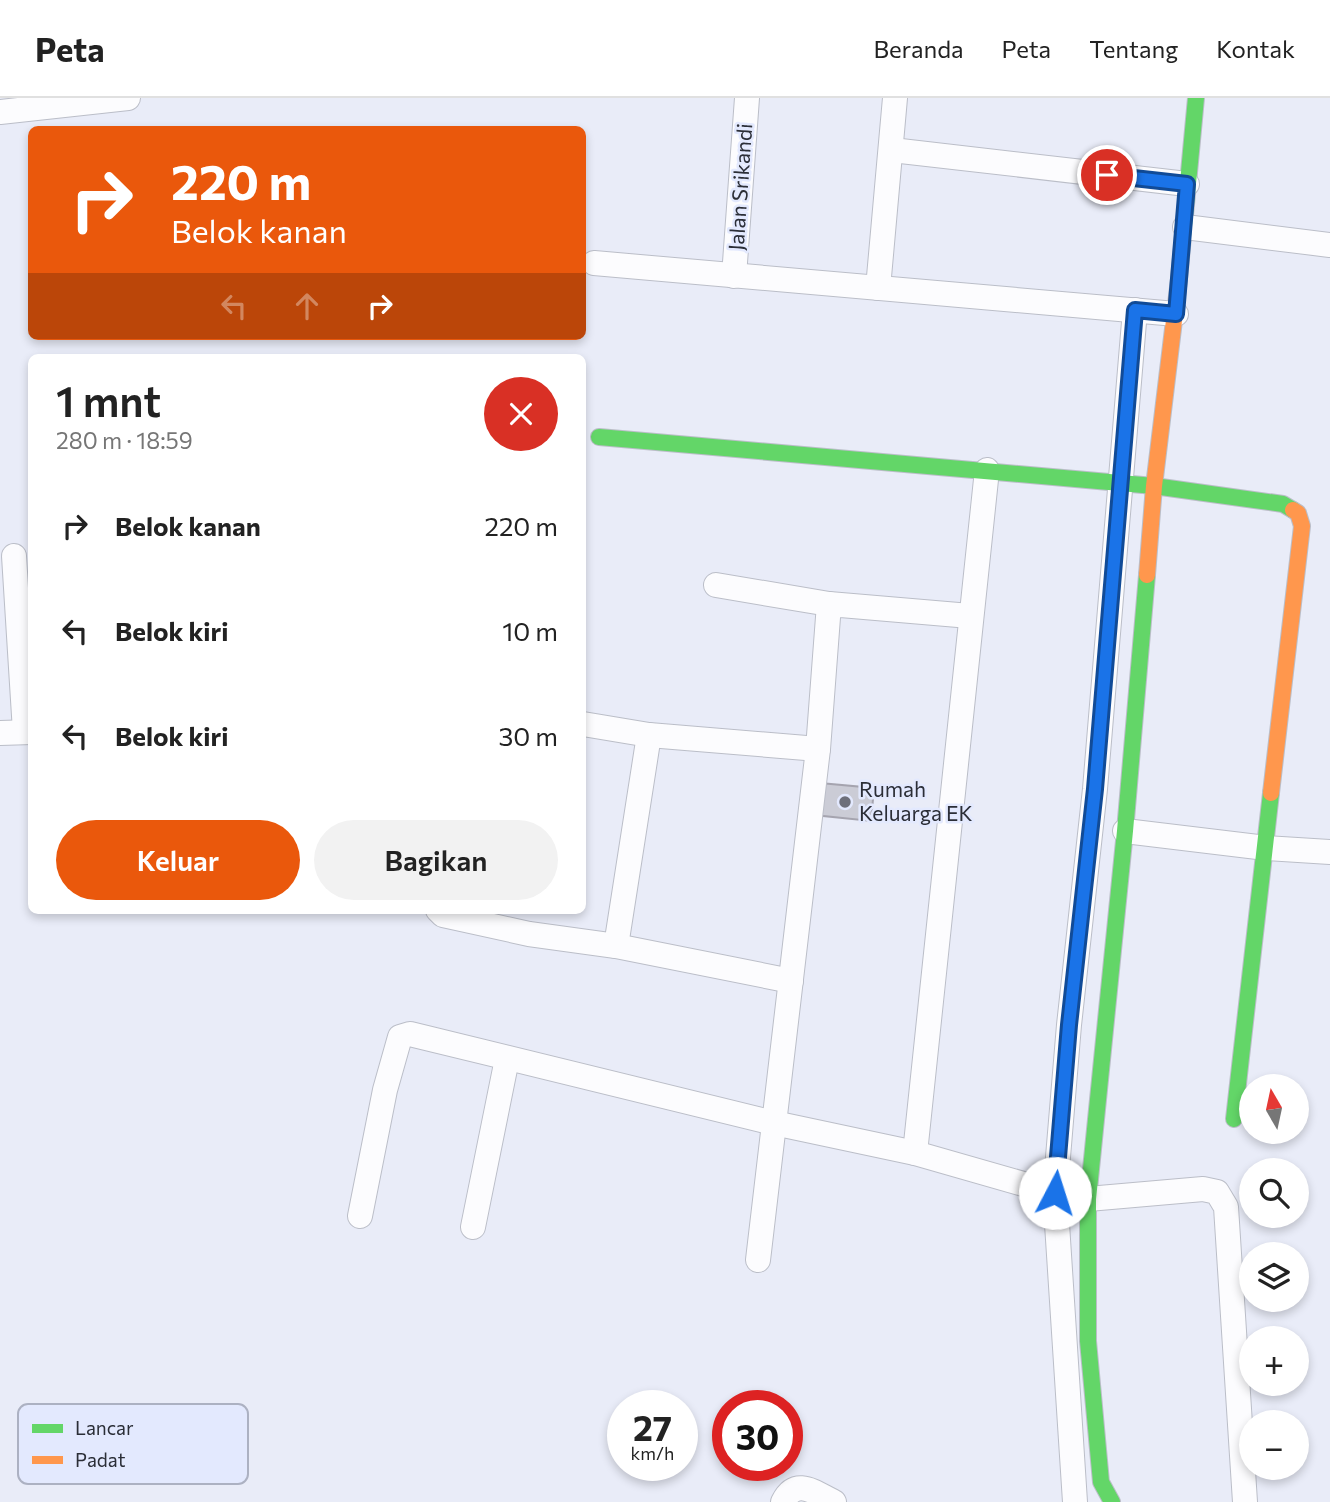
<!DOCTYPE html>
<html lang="id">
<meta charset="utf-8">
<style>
:root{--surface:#fff;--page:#f2f2f2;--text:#222;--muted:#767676;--line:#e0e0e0;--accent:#ea580c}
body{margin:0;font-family:Commissioner,sans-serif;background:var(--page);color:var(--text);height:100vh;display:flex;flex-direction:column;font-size:26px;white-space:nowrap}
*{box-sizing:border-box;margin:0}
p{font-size:23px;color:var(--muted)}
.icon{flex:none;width:38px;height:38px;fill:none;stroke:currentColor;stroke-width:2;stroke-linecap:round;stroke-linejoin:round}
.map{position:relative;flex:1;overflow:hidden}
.side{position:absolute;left:28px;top:256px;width:558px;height:560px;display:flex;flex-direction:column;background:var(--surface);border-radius:10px;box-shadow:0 4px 10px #0003}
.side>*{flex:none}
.top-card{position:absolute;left:28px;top:28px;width:558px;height:214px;border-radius:10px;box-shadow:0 4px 10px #0003;background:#ea580c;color:#fff;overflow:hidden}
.needle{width:46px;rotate:351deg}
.buttons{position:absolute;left:1239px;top:976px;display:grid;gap:14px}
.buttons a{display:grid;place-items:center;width:70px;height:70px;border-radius:50%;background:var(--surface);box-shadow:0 4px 10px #0003;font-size:35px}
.speed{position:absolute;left:607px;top:1292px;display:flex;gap:14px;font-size:35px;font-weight:700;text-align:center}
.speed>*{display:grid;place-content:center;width:91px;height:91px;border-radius:50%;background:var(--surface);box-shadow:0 4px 10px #0003;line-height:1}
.speed small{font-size:18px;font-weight:400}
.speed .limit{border:10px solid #d22;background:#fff;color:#111}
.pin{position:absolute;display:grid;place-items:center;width:60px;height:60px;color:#fff;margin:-30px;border:4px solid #fff;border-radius:50%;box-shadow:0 2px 7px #0007}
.me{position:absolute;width:77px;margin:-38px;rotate:5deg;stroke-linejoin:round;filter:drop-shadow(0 0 5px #0008)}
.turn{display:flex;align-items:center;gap:24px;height:147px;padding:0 28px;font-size:32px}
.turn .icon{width:91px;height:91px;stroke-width:2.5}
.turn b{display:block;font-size:49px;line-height:60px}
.lanes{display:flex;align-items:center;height:66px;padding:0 28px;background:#0003;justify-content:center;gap:35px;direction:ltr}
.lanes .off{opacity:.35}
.round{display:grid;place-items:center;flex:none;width:74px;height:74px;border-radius:37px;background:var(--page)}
.head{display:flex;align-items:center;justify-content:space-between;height:119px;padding:0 28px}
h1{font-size:42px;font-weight:600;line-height:52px}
.cta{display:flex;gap:14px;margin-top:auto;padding:14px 28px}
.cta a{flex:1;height:80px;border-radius:42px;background:var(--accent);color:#fff;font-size:28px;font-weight:600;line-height:80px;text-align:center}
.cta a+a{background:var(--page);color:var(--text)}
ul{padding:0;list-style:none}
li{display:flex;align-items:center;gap:21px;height:105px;padding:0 28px}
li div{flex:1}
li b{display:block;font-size:26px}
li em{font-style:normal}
header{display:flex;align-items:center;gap:42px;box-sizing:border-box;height:98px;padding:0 35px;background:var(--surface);border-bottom:2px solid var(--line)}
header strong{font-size:33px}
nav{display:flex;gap:38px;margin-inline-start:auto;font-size:24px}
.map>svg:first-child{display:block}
.building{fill:#cbccd6;stroke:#a5a4af;stroke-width:2}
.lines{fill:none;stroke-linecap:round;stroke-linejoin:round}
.street-casing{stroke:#bbbec8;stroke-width:26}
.fast-casing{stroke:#bbbec8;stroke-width:18}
.slow-casing{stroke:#bbbec8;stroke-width:18}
.street{stroke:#fcfcfe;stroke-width:24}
.fast{stroke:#63d668;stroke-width:16}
.slow{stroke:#ff974d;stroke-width:16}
.route-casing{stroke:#114b97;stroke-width:18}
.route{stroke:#1a73e8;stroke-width:12}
.poi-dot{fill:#6e707b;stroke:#e3e9fe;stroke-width:2.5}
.labels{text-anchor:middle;stroke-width:5;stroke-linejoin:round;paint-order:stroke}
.street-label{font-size:21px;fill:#2b2e37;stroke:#e3e9fe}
.poi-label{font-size:21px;fill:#2b2e37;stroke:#e3e9fe;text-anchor:start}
.key{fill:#e3e9fe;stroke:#acb1c2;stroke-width:2}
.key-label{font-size:19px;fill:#2b2e37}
</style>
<header>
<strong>Peta</strong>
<nav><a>Beranda</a><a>Peta</a><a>Tentang</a><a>Kontak</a></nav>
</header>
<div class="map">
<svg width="1330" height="1404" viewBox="0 0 1330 1404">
<rect width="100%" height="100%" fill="#e9ecf8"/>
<path class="building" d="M 820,685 L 874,690 L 871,723 L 814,717 Z"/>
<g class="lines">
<defs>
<g id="street">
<path d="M 0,14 L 128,0"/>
<path d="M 892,52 L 1187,86"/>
<path d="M 1185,129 L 1330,147"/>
<path d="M 594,165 L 1176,216"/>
<path d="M 734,178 L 747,0"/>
<path d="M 878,190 L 895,0"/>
<path d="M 14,458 L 25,634"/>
<path d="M 716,487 L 829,506"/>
<path d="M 583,626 L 649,637 L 818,651"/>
<path d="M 0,635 L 32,634"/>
<path d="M 1125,733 L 1266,750 L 1330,754"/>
<path d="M 438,812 L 443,817 L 529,836 L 616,848 L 791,883"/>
<path d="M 616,848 L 649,637"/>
<path d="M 915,1055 L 987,372"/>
<path d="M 1088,1101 L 1203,1091 L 1217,1094 L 1226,1109 L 1245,1404"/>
<path d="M 360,1118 L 385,992 L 400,939 L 410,936 L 774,1025 L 915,1055 L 1055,1095"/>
<path d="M 473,1129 L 507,961"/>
<path d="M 758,1162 L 818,651 L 829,506 L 970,518"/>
<path d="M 783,1404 C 796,1378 815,1395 834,1404"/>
<path d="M 1075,1404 L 1055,1095 L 1069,927 L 1095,691 L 1135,212"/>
</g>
<g id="fast">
<path d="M 1179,181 L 1196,0"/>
<path d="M 599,339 L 1154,388 L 1283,406 L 1293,412"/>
<path d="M 1234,1021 L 1271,695"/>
<path d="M 1112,1404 L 1101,1384 L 1088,1243 L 1088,1101 L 1125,733 L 1147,477"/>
</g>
<g id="slow">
<path d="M 1147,477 L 1154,388 L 1179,181"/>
<path d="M 1271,695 L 1302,428 L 1298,415 L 1293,412"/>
</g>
</defs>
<use href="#street" class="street-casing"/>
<use href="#fast" class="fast-casing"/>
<use href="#slow" class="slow-casing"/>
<use href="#street" class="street"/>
<use href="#fast" class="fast"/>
<use href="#slow" class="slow"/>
</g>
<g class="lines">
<defs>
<path id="route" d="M 1055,1095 L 1069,927 L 1095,691 L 1135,212 L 1176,216 L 1187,86 L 1107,77"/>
</defs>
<use href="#route" class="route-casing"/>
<use href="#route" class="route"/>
</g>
<circle class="poi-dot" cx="845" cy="704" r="7"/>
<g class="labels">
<g class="street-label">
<text transform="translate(741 89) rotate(-86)" y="7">Jalan Srikandi</text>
</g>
<g class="poi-label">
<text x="859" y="699">Rumah<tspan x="859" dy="24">Keluarga EK</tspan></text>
</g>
</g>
<rect x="18" y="1306" width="230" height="80" rx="10" class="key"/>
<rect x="32" y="1326" width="31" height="9" fill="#63d668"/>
<rect x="32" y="1358" width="31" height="8" fill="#ff974d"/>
<g class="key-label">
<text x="75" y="1337">Lancar</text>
<text x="75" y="1369">Padat</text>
</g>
</svg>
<div class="buttons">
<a><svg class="needle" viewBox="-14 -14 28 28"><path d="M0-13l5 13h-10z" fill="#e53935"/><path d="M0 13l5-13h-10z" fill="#767676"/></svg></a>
<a><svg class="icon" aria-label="search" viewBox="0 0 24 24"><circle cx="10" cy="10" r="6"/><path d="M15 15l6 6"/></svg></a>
<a><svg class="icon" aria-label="layers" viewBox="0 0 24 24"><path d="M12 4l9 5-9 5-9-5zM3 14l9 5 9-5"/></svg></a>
<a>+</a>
<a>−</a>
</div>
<div class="speed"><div>27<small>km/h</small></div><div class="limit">30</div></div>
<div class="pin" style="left:1107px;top:77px;background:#d93025"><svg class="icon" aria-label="arrive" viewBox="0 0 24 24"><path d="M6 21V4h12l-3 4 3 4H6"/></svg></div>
<svg class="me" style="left:1055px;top:1095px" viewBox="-20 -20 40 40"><circle r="19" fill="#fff"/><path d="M0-13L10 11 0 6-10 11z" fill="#1a73e8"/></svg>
<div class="top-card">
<div class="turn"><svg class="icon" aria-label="right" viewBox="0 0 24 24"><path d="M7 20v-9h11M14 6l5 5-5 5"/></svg><div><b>220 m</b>Belok kanan</div></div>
<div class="lanes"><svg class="icon off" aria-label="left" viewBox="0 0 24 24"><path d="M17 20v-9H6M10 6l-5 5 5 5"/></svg><svg class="icon off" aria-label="ahead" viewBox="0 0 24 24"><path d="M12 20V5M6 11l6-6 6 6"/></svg><svg class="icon" aria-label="right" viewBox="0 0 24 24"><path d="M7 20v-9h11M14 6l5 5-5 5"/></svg></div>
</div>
<section class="side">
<div class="head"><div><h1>1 mnt</h1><p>280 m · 18:59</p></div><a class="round" style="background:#d93025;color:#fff"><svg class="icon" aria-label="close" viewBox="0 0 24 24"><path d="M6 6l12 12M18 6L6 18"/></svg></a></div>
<ul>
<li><svg class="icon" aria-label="right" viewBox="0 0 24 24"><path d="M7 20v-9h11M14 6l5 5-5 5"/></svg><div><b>Belok kanan</b></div><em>220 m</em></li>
<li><svg class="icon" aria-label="left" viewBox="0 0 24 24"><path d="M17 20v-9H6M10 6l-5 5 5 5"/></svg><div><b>Belok kiri</b></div><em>10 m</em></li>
<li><svg class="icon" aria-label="left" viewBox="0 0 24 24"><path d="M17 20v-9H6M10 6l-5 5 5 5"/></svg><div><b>Belok kiri</b></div><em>30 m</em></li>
</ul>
<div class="cta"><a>Keluar</a><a>Bagikan</a></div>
</section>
</div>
